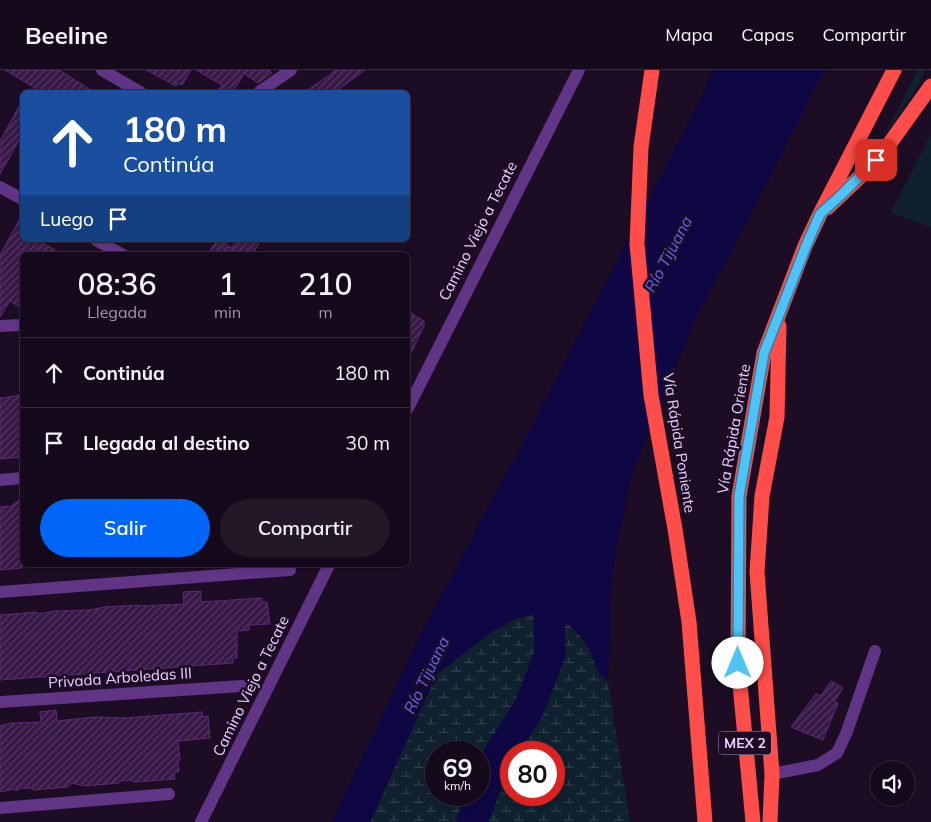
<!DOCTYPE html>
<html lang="es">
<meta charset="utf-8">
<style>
:root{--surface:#150a1b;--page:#221828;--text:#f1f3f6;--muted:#9d9aa3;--line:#342b3a;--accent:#0066fa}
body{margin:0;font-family:Mulish,sans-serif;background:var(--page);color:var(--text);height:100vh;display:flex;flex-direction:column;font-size:19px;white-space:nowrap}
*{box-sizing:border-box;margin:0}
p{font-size:16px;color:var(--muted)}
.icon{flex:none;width:28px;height:28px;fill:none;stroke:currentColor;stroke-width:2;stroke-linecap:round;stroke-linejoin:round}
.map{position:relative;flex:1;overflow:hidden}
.side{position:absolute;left:20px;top:182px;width:390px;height:315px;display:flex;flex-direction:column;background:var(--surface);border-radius:8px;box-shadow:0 1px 4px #0004,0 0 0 1px var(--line)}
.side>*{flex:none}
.banner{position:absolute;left:20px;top:20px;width:390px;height:152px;border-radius:8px;box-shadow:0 1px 4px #0004,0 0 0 1px var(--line);background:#1a4fa0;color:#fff;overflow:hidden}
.controls{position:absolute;left:870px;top:691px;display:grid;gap:10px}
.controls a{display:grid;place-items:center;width:45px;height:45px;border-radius:50%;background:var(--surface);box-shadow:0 1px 4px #0004,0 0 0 1px var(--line);font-size:25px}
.speed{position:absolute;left:425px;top:671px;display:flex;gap:10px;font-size:25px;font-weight:700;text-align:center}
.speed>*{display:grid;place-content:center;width:65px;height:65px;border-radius:50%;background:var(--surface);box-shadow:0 1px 4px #0004,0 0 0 1px var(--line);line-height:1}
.speed small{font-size:12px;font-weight:400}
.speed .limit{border:8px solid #d22;background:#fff;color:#111}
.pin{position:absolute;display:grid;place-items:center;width:42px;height:42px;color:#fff;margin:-21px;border-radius:10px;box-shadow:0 2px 8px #0006}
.me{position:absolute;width:55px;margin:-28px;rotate:0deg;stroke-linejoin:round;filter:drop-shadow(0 0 4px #0008)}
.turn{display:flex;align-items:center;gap:18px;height:105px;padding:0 20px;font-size:22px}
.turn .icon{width:65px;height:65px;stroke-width:2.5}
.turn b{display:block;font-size:35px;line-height:42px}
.then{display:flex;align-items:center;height:48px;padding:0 20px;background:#0003;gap:10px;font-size:19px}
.eta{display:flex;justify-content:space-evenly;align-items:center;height:85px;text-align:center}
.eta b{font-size:30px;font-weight:600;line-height:35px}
.cta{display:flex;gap:10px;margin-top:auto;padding:10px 20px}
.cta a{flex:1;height:58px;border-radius:30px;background:var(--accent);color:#fff;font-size:20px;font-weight:600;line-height:58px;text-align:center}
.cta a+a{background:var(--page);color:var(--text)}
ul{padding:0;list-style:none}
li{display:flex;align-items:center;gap:15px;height:70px;padding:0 20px;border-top:1px solid var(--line)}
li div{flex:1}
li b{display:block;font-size:19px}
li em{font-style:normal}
header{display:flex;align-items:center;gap:30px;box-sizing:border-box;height:70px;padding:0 25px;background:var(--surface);border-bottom:1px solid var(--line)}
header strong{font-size:24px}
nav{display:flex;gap:28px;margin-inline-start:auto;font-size:18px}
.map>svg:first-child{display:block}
.green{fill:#0f202e}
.wetland{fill:url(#wetland-marsh);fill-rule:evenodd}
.water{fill:#0e0743}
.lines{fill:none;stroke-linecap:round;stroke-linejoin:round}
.river{stroke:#0e0743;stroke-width:31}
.building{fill:url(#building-hatch);stroke:#5c2873}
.minor{stroke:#603586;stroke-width:12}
.highway{stroke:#ff4d4a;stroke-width:15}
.route-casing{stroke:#337fa1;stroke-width:12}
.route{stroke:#4fc3f7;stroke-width:9}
.labels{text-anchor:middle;stroke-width:5;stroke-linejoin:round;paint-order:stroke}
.shield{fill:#1c0d24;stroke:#ae95bd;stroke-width:1}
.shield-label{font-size:14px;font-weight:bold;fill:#eccfff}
.street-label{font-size:15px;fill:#eccfff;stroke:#1c0d24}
.water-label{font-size:16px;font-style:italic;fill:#5d65ff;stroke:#1c0d24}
</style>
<header>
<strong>Beeline</strong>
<nav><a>Mapa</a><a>Capas</a><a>Compartir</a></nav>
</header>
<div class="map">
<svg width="931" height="752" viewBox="0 0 931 752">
<defs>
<pattern id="wetland-marsh" width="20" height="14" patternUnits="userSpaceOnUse" patternTransform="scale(1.25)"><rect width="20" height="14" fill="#0f202e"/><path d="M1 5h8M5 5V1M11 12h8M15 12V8" fill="none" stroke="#323f4d"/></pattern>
<pattern id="building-hatch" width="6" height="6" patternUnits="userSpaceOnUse" patternTransform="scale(1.25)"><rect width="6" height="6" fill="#381846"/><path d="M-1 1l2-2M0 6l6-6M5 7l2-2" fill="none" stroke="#553962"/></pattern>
</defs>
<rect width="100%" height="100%" fill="#1c0d24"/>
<g class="green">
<path d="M 918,0 L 926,0 L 915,21 L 880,73 Z"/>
<path d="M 931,64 L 931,157 L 891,143 Z"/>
</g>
<path class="wetland" d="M 549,542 C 565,551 581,563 590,580 C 596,593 594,601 608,611 L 630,752 L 370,752 L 437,604 L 493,561 L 517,548 ZM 436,682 L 479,682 L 479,725 L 436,725 ZM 511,682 L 554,682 L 554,725 L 511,725 Z"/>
<path class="water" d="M 714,0 L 825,0 L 693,255 L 632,403 L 615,487 L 611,513 L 608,611 C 594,601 596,593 590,580 C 581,563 565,551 549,542 L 517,548 L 493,561 L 437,604 L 370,752 L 332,752 L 419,567 L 539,342 L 701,28 Z"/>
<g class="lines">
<path class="river" d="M 472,752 L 495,691 L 529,638 L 550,584 L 549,542 L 551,499"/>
</g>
<g class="building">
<path d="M 5,0 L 59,0 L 94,22 L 33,22 L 35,18 Z"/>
<path d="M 146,0 L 191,0 L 182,15 L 178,13 L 176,16 Z"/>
<path d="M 196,0 L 269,0 L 272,3 L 258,13 L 244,4 L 233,22 L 217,22 L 222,15 Z"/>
<path d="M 336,0 L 365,0 L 335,22 L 305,22 Z"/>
<path d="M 22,31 L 22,65 L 0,104 L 0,71 Z"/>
<path d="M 22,145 L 22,170 L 37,170 L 64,185 L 22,185 L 22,239 L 10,231 L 0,247 L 0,185 Z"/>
<path d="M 217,170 L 220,170 L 232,178 L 236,170 L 261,170 L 252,185 L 207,185 Z"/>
<path d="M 408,241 L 424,251 L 424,256 L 408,289 Z"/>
<path d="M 22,325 L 22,387 L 0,389 L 0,328 Z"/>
<path d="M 22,428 L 22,498 L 0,500 L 0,437 L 11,436 Z"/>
<path d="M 201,521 L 201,532 L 262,528 L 262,532 L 267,532 L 270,554 L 249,555 L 249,560 L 237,561 L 237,588 L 233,588 L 233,593 L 0,610 L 0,545 L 36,542 L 39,544 L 55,541 L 90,540 L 105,537 L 138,535 L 140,536 L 184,534 L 183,522 Z"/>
<path d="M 831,611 L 843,618 L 834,632 L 838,633 L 823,670 L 791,657 L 816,624 L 821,626 Z"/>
<path d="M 56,640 L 57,651 L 95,647 L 124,648 L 202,642 L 203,647 L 208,646 L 210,668 L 178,671 L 180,690 L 178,690 L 179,702 L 174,702 L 175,709 L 135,712 L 130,710 L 121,711 L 119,713 L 85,716 L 72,713 L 67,717 L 34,720 L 31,718 L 21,718 L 16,721 L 15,719 L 0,722 L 0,656 L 11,653 L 41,652 L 40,642 Z"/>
</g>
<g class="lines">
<g class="minor">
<path d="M 102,0 L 140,22"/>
<path d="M 259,22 L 291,0"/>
<path d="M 0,117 L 22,129"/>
<path d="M 96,170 L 123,185"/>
<path d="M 0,256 L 22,255"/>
<path d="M 408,338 L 579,0"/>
<path d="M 0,410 L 22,408"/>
<path d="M 0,522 L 290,500"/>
<path d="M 0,632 L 242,616"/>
<path d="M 772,704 L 818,695 L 837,683 L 846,664 L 875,581"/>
<path d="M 0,738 L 169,724"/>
<path d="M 201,752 L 329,495"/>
</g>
<g class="highway">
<path d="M 652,0 L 641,77 L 637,174 L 651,325 L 675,459 L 689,552 L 705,752"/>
<path d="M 827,138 L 867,100 L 885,80 L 931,16"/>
<path d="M 753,752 L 738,593 L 739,426 L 764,283 L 805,176 L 820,144 L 894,0"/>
<path d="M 770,752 L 772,704 L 757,502 L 762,426 L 777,347 L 779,256"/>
</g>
</g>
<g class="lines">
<defs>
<path id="route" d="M 738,593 L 739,426 L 764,283 L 806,176 L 820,144 L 840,126 L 876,90"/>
</defs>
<use href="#route" class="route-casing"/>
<use href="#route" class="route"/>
</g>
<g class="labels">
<rect class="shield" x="719" y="661.5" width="52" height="23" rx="4"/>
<g class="shield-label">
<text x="745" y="678">MEX 2</text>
</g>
<g class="street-label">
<text transform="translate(478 161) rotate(-63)" y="5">Camino Viejo a Tecate</text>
<text transform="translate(734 359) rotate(-80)" y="5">Vía Rápida Oriente</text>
<text transform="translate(679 373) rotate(81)" y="5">Vía Rápida Poniente</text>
<text transform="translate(120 608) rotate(-4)" y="5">Privada Arboledas III</text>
<text transform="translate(251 616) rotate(-64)" y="5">Camino Viejo a Tecate</text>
</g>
<g class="water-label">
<text transform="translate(668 184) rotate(-62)" y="6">Río Tijuana</text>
<text transform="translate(426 605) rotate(-64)" y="6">Río Tijuana</text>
</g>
</g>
</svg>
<div class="controls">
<a><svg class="icon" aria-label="sound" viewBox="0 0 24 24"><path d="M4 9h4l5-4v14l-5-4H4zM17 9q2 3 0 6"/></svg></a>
</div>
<div class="speed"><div>69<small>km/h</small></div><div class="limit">80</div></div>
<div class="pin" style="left:876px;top:90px;background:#d93025"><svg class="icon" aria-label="arrive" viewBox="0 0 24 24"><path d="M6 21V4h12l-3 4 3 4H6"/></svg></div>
<svg class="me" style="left:738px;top:593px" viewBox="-20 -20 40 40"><circle r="19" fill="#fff"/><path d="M0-13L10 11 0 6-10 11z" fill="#4fc3f7"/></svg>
<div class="banner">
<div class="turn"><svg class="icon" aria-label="ahead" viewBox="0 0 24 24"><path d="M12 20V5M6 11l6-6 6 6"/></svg><div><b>180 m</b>Continúa</div></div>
<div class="then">Luego<svg class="icon" aria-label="arrive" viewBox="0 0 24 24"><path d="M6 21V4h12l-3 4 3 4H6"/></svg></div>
</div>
<section class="side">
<div class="eta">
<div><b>08:36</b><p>Llegada</p></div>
<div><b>1</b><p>min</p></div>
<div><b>210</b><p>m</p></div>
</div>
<ul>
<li><svg class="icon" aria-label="ahead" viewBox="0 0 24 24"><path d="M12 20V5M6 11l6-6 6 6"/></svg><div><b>Continúa</b></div><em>180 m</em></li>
<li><svg class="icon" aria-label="arrive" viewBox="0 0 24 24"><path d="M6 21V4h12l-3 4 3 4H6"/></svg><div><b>Llegada al destino</b></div><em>30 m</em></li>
</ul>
<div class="cta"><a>Salir</a><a>Compartir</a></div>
</section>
</div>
